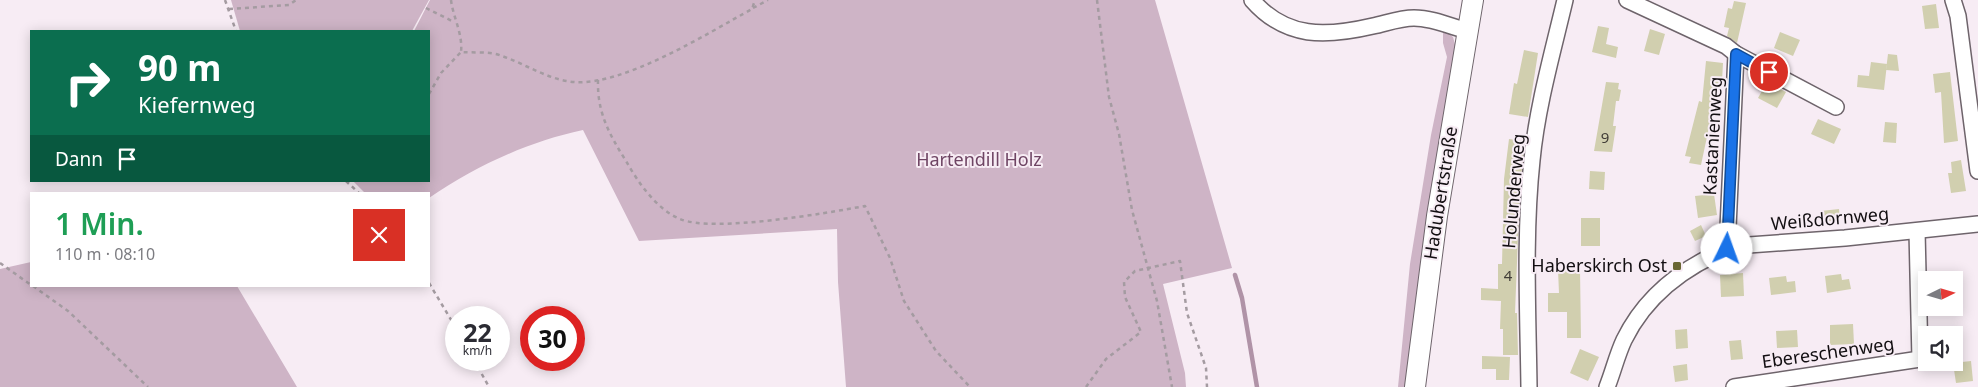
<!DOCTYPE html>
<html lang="de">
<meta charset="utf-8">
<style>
:root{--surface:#fff;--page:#f7f7f7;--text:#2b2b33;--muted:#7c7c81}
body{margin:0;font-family:"Noto Sans",sans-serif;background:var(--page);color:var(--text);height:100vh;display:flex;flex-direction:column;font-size:19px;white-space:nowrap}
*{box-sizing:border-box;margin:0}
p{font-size:16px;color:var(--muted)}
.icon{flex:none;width:28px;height:28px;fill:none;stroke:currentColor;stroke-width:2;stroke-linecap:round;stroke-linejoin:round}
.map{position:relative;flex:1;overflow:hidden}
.side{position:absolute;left:30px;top:192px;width:400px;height:95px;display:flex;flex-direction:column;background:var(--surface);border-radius:0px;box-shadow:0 2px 12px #0003}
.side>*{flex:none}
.top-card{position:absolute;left:30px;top:30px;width:400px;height:152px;border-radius:0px;box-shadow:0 2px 12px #0003;background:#0b6e4f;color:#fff;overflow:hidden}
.needle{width:32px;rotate:85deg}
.tools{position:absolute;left:1918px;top:271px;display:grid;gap:10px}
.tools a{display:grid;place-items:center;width:45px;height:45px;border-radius:0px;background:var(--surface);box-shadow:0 2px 12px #0003;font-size:25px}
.speed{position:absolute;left:445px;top:306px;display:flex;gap:10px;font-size:25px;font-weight:700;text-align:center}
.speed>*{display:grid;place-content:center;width:65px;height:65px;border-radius:50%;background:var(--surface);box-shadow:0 2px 12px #0003;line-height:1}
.speed small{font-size:12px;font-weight:400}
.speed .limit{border:8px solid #d22;background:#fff;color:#111}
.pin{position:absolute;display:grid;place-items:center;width:42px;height:42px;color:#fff;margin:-21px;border:2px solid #fff;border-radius:50%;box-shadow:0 1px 5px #0007}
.me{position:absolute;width:55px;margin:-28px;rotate:3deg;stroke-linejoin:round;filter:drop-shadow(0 0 4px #0008)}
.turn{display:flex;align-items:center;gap:18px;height:105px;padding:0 25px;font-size:22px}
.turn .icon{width:65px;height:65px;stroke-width:2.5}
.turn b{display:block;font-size:35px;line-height:42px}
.then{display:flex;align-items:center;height:48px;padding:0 25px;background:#0003;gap:10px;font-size:19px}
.round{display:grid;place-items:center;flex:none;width:52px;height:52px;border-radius:0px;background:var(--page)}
.overview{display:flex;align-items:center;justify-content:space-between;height:85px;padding:0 25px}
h1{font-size:30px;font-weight:600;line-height:38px;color:#1e9e55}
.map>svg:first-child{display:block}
.green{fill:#ceb4c6}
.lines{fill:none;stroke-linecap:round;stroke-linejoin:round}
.stream{stroke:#b093a7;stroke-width:4.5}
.building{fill:#d1cfaf}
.street-casing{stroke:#6e646b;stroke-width:18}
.secondary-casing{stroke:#6e646b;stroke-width:22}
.path{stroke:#a49ba1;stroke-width:2.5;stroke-dasharray:4 4;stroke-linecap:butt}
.street{stroke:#fff;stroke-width:15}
.secondary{stroke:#fff;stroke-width:20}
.route-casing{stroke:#114b97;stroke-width:12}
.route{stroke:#1a73e8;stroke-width:9}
.poi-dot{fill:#696633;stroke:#f7ecf4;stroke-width:2}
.labels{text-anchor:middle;stroke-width:4;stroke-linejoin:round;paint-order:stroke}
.number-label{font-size:15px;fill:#423e38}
.street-label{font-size:18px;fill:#120e11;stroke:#f7ecf4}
.park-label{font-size:18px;fill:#6f4564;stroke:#f7ecf4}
.poi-label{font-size:18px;fill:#120e11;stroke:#f7ecf4;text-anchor:end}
</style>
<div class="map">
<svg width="1978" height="387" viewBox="0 0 1978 387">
<rect width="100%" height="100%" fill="#f7ecf4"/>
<g class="green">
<path d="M 231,0 L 429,0 L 412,31 L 240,31 Z"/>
<path d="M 430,0 L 1155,0 L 1232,268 L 1163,284 L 1185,373 L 1186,387 L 846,387 L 838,282 L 837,229 L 639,241 L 583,130 C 527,142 476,166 429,198 L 429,194 L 366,194 L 353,181 L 429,181 L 429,31 L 414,31 Z"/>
<path d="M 1443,28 L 1453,37 L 1457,52 L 1409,387 L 1398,387 L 1410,264 L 1431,135 L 1447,57 L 1443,43 Z"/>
<path d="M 31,262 L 31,286 L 237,286 L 297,387 L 0,387 L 0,269 Z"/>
</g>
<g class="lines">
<path class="stream" d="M 1235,275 L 1242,298 L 1257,387"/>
</g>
<g class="building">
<path d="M 1734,1 L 1746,3 L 1737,43 L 1727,36 L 1729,28 L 1724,27 L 1728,8 L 1732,9 Z"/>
<path d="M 1936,4 L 1939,28 L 1925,29 L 1922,6 Z"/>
<path d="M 1598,26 L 1609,28 L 1606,44 L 1618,47 L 1616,58 L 1592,52 Z"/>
<path d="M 1650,29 L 1665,34 L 1659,55 L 1644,51 Z"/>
<path d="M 1780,32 L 1800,40 L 1793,56 L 1774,48 Z"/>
<path d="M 1524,50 L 1538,53 L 1528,117 L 1509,114 L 1514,83 L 1517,84 Z"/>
<path d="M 1888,54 L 1897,55 L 1899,71 L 1886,70 Z"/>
<path d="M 1706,61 L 1723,63 L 1722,81 L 1719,80 L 1701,165 L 1689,163 L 1691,157 L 1685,156 L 1699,101 L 1702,102 Z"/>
<path d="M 1871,62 L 1887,64 L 1884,90 L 1857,87 L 1858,75 L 1869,76 Z"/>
<path d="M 1950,72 L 1958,141 L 1944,143 L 1941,92 L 1935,93 L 1933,74 Z"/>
<path d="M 1606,82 L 1619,83 L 1618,89 L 1621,90 L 1619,101 L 1616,101 L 1613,126 L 1616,126 L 1612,152 L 1594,151 Z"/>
<path d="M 1767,82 L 1786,92 L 1777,108 L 1758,98 Z"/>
<path d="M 1818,119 L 1841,129 L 1834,144 L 1811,134 Z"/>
<path d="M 1885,122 L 1897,123 L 1896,143 L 1883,142 Z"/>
<path d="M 1509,139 L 1525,141 L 1520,187 L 1515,313 L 1517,313 L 1518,355 L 1503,355 L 1503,329 L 1500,329 L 1501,301 L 1481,300 L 1481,288 L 1498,289 L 1498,264 L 1502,264 L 1504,179 Z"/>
<path d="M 1961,160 L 1966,191 L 1951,193 L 1948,173 L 1952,173 L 1951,162 Z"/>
<path d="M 1590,171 L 1605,172 L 1604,190 L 1589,189 Z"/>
<path d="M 1714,194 L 1717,215 L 1698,218 L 1695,196 Z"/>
<path d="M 1839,209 L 1840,220 L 1822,222 L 1821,211 Z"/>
<rect x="1581" y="218" width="19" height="28"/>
<path d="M 1701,225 L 1706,236 L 1695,241 L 1690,231 Z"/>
<path d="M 1580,269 L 1581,338 L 1567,338 L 1567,312 L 1548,312 L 1548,293 L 1559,293 L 1558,270 Z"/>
<path d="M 1743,273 L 1744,296 L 1721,297 L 1720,275 Z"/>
<path d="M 1841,274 L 1842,280 L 1849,279 L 1851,289 L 1827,293 L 1825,276 Z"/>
<path d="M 1786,276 L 1787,282 L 1795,281 L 1796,292 L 1771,295 L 1769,278 Z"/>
<path d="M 1853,324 L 1854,344 L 1830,345 L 1830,325 Z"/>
<path d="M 1687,329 L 1688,348 L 1676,349 L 1675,330 Z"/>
<path d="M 1797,330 L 1798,347 L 1777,348 L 1776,331 Z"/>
<path d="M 1741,340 L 1743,359 L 1731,360 L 1729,341 Z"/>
<path d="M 1580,349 L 1599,357 L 1588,381 L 1570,373 Z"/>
<path d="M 1482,356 L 1510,357 L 1509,380 L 1496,380 L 1496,369 L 1482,369 Z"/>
<path d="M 1971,361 L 1973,381 L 1956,383 L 1953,363 Z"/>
<path d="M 1687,364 L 1688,380 L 1675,382 L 1673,366 Z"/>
</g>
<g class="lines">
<defs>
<g id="street">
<path d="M 1252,0 C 1286,39 1326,37 1373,26 C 1387,23 1400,18 1414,18 C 1432,18 1450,26 1467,31"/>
<path d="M 1627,0 L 1726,46 L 1736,54 L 1836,107"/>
<path d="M 1953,0 L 1958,16 L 1978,171"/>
<path d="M 1727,249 L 1736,54"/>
<path d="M 1529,387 C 1528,312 1524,235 1532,160 C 1537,107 1553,51 1565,0"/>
<path d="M 1607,387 C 1613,372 1617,355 1624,340 C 1647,293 1688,264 1735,246 L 1845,238 L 1978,224"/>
<path d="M 1734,387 L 1920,359 L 1917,231"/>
</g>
<path id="secondary" d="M 1415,387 L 1437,216 L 1473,0"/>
</defs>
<use href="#street" class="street-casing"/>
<use href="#secondary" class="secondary-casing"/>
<g class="path">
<path d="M 225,0 L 236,31"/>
<path d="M 451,0 C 453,17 463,34 461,52"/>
<path d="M 1097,0 L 1109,97 L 1119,134 L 1132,210 L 1157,301 L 1172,387"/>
<path d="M 426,8 L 454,22"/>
<path d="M 753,8 L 768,0"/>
<path d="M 229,9 L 289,5 L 296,0"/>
<path d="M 598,80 C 597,112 609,134 626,161 C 638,182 656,209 680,219 C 713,233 827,213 865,206 L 890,258 L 904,301 L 936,351 L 970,387"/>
<path d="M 429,94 L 441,73 L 461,52 C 474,53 490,51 502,56 C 526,64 548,80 574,82 C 624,86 708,33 752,9 L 755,0"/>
<path d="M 346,181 L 360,194"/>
<path d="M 0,263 L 31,285"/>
<path d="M 429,283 L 456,328"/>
<path d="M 33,286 L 68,311 L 148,387"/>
<path d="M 474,360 L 489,387"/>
<path d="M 1086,387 L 1106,359 L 1141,332 L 1125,297 L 1124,282 L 1135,271 L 1180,261 L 1187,313 L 1206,368 L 1207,387"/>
</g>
<use href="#street" class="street"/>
<use href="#secondary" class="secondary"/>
</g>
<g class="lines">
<defs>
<path id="route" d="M 1727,249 L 1736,54 L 1769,72"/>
</defs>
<use href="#route" class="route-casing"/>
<use href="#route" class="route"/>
</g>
<rect class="poi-dot" x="1672" y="261" width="10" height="10" rx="2.5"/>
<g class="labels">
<g class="number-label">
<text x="1605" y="143">9</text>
<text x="1508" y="281">4</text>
</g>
<g class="street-label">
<text transform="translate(1713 136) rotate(-87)" y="6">Kastanienweg</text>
<text transform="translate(1514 191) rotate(-85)" y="6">Holunderweg</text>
<text transform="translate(1441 193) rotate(-81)" y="6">Hadubertstraße</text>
<text transform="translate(1830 219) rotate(-5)" y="6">Weißdornweg</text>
<text transform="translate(1828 353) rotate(-8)" y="6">Ebereschenweg</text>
</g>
<g class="park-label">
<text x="979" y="166">Hartendill Holz</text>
</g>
<g class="poi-label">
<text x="1667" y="272">Haberskirch Ost</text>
</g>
</g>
</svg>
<div class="tools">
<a><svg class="needle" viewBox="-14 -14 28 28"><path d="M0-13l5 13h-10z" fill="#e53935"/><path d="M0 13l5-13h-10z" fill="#7c7c81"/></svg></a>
<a><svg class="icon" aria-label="sound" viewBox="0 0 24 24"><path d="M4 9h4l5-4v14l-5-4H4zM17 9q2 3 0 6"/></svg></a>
</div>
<div class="speed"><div>22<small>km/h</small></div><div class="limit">30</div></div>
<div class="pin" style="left:1769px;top:72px;background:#d93025"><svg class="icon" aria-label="arrive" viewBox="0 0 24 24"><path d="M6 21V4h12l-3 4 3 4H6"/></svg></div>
<svg class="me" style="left:1727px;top:249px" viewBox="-20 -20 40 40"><circle r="19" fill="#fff"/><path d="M0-13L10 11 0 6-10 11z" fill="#1a73e8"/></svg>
<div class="top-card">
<div class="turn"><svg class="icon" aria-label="right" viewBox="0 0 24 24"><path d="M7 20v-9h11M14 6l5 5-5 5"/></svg><div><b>90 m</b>Kiefernweg</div></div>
<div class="then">Dann<svg class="icon" aria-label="arrive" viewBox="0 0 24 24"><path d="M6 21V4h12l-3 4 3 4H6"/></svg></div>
</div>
<section class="side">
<div class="overview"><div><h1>1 Min.</h1><p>110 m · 08:10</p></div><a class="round" style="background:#d93025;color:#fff"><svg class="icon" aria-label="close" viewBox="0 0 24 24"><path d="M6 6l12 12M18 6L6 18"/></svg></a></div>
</section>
</div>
